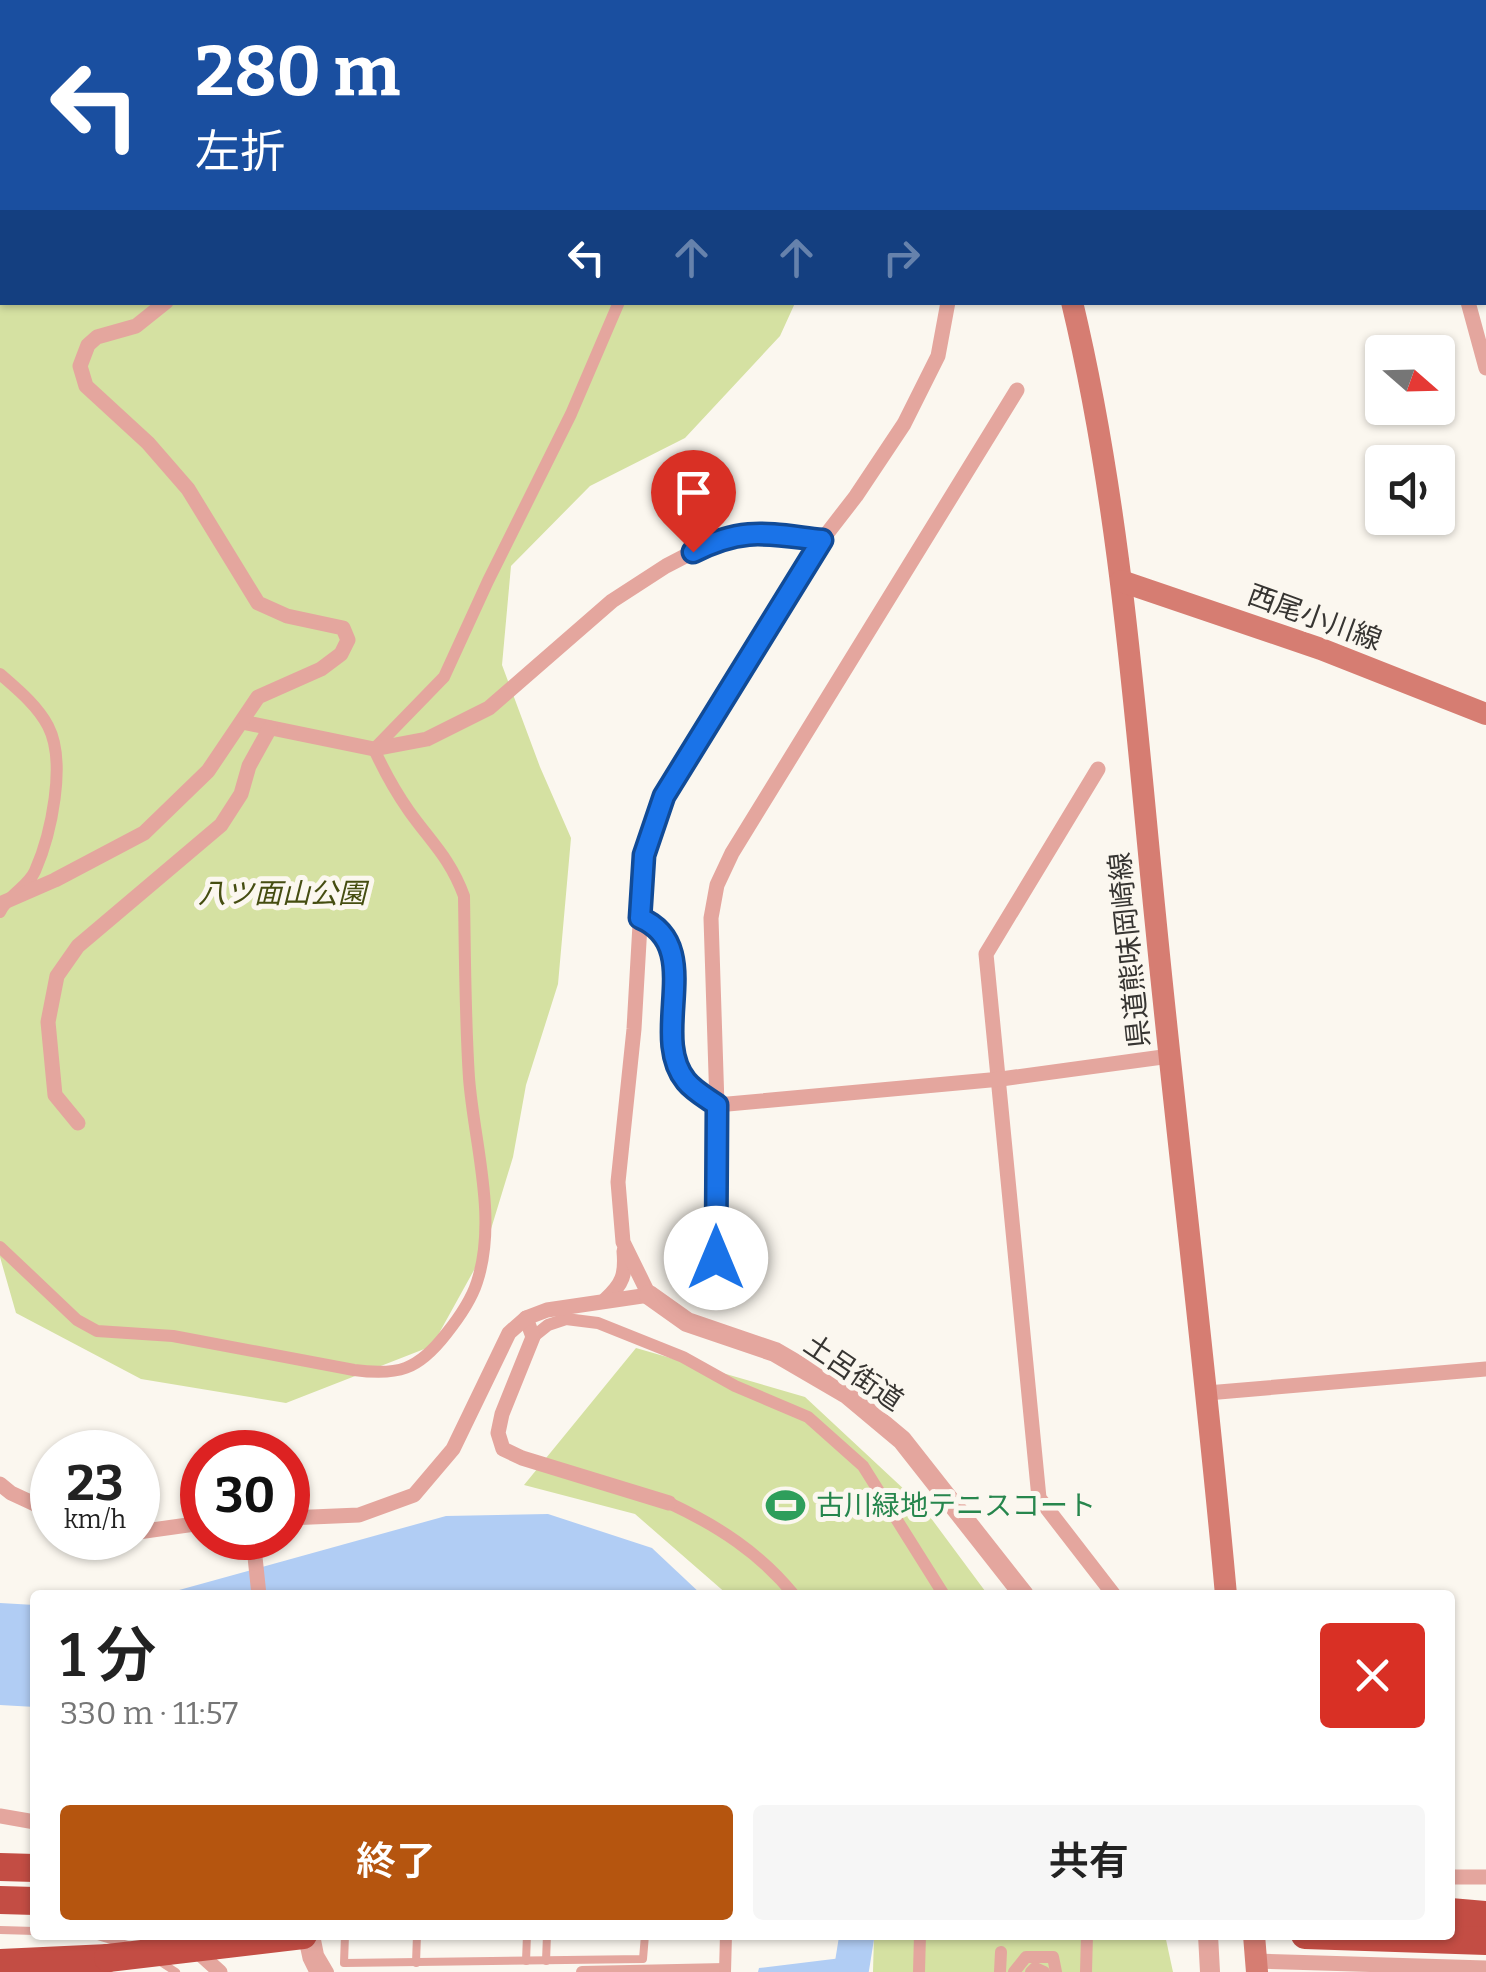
<!DOCTYPE html>
<html lang="ja">
<meta charset="utf-8">
<style>
:root{--surface:#fff;--page:#f6f6f6;--text:#222;--muted:#767676;--accent:#b5550f}
body{margin:0;font-family:Bitter,"Noto Sans JP",serif;background:var(--page);color:var(--text);height:100vh;display:flex;flex-direction:column;font-size:38px;white-space:nowrap}
*{box-sizing:border-box;margin:0}
p{font-size:32px;color:var(--muted)}
.icon{flex:none;width:55px;height:55px;fill:none;stroke:currentColor;stroke-width:2;stroke-linecap:round;stroke-linejoin:round}
.map{position:relative;flex:1;overflow:hidden}
.panel{position:absolute;left:30px;top:1590px;width:1425px;height:350px;display:flex;flex-direction:column;background:var(--surface);border-radius:10px;box-shadow:0 2px 8px #0004}
.panel>*{flex:none}
.guide{position:absolute;left:0px;top:0px;width:1488px;height:305px;box-shadow:0 2px 8px #0004;background:#1a4fa0;color:#fff;overflow:hidden}
.needle{width:65px;rotate:110deg}
.buttons{position:absolute;left:1365px;top:335px;display:grid;gap:20px}
.buttons a{display:grid;place-items:center;width:90px;height:90px;border-radius:10px;background:var(--surface);box-shadow:0 2px 8px #0004;font-size:50px}
.speed{position:absolute;left:30px;top:1430px;display:flex;gap:20px;font-size:50px;font-weight:700;text-align:center}
.speed>*{display:grid;place-content:center;width:130px;height:130px;border-radius:50%;background:var(--surface);box-shadow:0 2px 8px #0004;line-height:1}
.speed small{font-size:25px;font-weight:400}
.speed .limit{border:15px solid #d22;background:#fff;color:#111}
.pin{position:absolute;display:grid;place-items:center;width:85px;height:85px;color:#fff;margin:-102px -42px;border-radius:50% 50% 50% 0;rotate:-45deg;box-shadow:0 0 10px #0007}
.pin .icon{rotate:45deg}
.me{position:absolute;width:110px;margin:-55px;rotate:0deg;stroke-linejoin:round;filter:drop-shadow(0 0 8px #0008)}
.turn{display:flex;align-items:center;gap:35px;height:210px;padding:0 30px;font-size:45px}
.turn .icon{width:130px;height:130px;stroke-width:2.5}
.turn b{display:block;font-size:70px;line-height:85px}
.lanes{display:flex;align-items:center;height:95px;padding:0 30px;background:#0003;justify-content:center;gap:50px;direction:ltr}
.lanes .off{opacity:.35}
.round{display:grid;place-items:center;flex:none;width:105px;height:105px;border-radius:10px;background:var(--page)}
.summary{display:flex;align-items:center;justify-content:space-between;height:170px;padding:0 30px}
h1{font-size:60px;font-weight:600;line-height:75px}
.action{display:flex;gap:20px;margin-top:auto;padding:20px 30px}
.action a{flex:1;height:115px;border-radius:10px;background:var(--accent);color:#fff;font-size:40px;font-weight:600;line-height:115px;text-align:center}
.action a+a{background:var(--page);color:var(--text)}
.map>svg:first-child{display:block}
.green{fill:#d5e1a2}
.water{fill:#b1cdf4}
.lines{fill:none;stroke-linecap:round;stroke-linejoin:round}
.river{stroke:#b1cdf4;stroke-width:35}
.service{stroke:#e4a69e;stroke-width:8}
.pedestrian{stroke:#e4a69e;stroke-width:12}
.minor{stroke:#e4a69e;stroke-width:15}
.tertiary{stroke:#e4a69e;stroke-width:20}
.secondary{stroke:#d67d72;stroke-width:22}
.trunk{stroke:#c34d44;stroke-width:28}
.trunk-bridge{stroke:#c34d44;stroke-width:28}
.route-casing{stroke:#114b97;stroke-width:25}
.route{stroke:#1a73e8;stroke-width:18}
.labels{text-anchor:middle;stroke-width:10;stroke-linejoin:round;paint-order:stroke}
.street-label{font-size:28px;fill:#373532;stroke:#fbf7ef}
.park-label{font-size:28px;font-style:italic;fill:#454d11;stroke:#fbf7ef}
.leisure-label{font-size:28px;fill:#27864d;stroke:#fbf7ef;text-anchor:start}
</style>
<div class="map">
<svg width="1486" height="1972" viewBox="0 0 1486 1972">
<rect width="100%" height="100%" fill="#fbf7ef"/>
<g class="green">
<path d="M 0,0 L 758,0 L 758,2 L 2,2 L 2,302 L 795,303 L 780,336 L 685,438 L 590,486 L 511,566 L 502,665 L 540,767 L 571,838 L 558,984 L 526,1085 L 513,1157 L 484,1252 L 432,1346 L 286,1403 L 141,1379 L 16,1313 L 0,1257 Z"/>
<path d="M 636,1348 L 805,1397 L 922,1506 L 988,1595 L 728,1595 L 635,1514 L 524,1485 Z"/>
<path d="M 874,1935 L 1165,1935 L 1173,1972 L 873,1972 Z"/>
</g>
<g class="water">
<path d="M 548,1514 L 652,1548 L 702,1595 L 161,1595 L 446,1516 Z"/>
<path d="M 0,1603 L 35,1605 L 35,1707 L 0,1705 Z"/>
<path d="M 866,1955 L 861,1972 L 758,1972 L 759,1968 Z"/>
</g>
<g class="lines">
<path class="river" d="M 851,1972 L 857,1935"/>
<g class="service">
<path d="M 0,1930 L 35,1931"/>
<path d="M 94,1935 L 128,1945"/>
<path d="M 345,1935 L 344,1963 L 643,1959 L 645,1935"/>
<path d="M 159,1961 L 176,1972"/>
<path d="M 526,1961 L 527,1935"/>
<path d="M 546,1961 L 547,1935"/>
<path d="M 416,1963 L 417,1935"/>
</g>
<g class="pedestrian">
<path d="M 555,0 L 558,2"/>
<path d="M 0,674 C 17,689 37,705 48,726 C 67,762 51,835 35,871 C 28,887 8,895 0,912"/>
<path d="M 0,1247 L 77,1320 L 97,1331 L 173,1336 L 354,1370 C 398,1376 418,1370 446,1334 C 458,1319 471,1301 477,1282 C 498,1218 474,1143 469,1078 C 465,1017 465,957 464,896 C 450,858 431,842 409,811 C 395,791 384,771 374,749 L 444,677 L 488,581 L 571,414 L 619,302"/>
<path d="M 533,1337 L 548,1325 L 566,1319 L 598,1323 L 683,1357 L 735,1386 L 808,1417 L 863,1466 L 944,1595"/>
<path d="M 669,1503 C 718,1526 760,1553 794,1595"/>
<path d="M 314,1935 L 318,1955 L 328,1972"/>
<path d="M 582,1972 L 725,1969"/>
<path d="M 725,1972 L 726,1935"/>
<path d="M 919,1972 L 920,1935"/>
<path d="M 1000,1972 L 1001,1952"/>
<path d="M 1014,1972 L 1026,1957 L 1053,1957 L 1056,1972"/>
<path d="M 1031,1972 L 1035,1968 L 1044,1972"/>
<path d="M 1086,1972 L 1087,1935"/>
</g>
<g class="minor">
<path d="M 1075,0 L 1078,2"/>
<path d="M 721,2 L 726,0"/>
<path d="M 1137,2 L 1139,0"/>
<path d="M 1485,259 L 1486,260"/>
<path d="M 1468,302 L 1486,368"/>
<path d="M 242,722 L 374,749 L 427,739 L 489,708 L 612,601 L 666,566 L 720,538 L 745,532 L 822,540"/>
<path d="M 1098,769 L 986,954 L 1039,1498 L 1114,1595"/>
<path d="M 0,904 L 55,880 L 144,833 L 208,771 L 258,697 L 321,669 L 341,654 L 348,640 L 343,628 L 287,616 L 258,603 L 188,489 L 148,443 L 86,386 L 80,366 L 88,345 L 97,337 L 136,326 L 166,302"/>
<path d="M 640,918 C 707,947 647,1035 686,1081 C 694,1091 707,1098 717,1105 L 1001,1079 L 1170,1056"/>
<path d="M 78,1123 L 55,1095 L 48,1022 L 57,976 L 78,946 L 221,825 L 241,794 L 249,766 L 270,728"/>
<path d="M 716,1258 L 717,1105 L 711,918 L 717,885 L 732,853 L 1017,390"/>
<path d="M 605,1300 C 623,1284 626,1274 624,1251"/>
<path d="M 526,1318 L 533,1337 L 502,1414 L 498,1433 L 503,1449 L 522,1458 L 669,1503"/>
<path d="M 1207,1393 L 1486,1369"/>
<path d="M 0,1484 L 11,1493 L 52,1512"/>
<path d="M 288,1518 L 359,1515 L 414,1495 L 453,1449 L 509,1333 L 526,1318 L 547,1310 L 649,1295 L 623,1242 L 618,1182 L 634,1029 L 644,855 L 664,796 L 718,705 L 822,540 L 856,496 L 904,424 L 938,356 L 948,302"/>
<path d="M 138,1532 L 202,1523"/>
<path d="M 253,1538 L 259,1595"/>
<path d="M 0,1816 L 35,1822"/>
<path d="M 1450,1877 L 1486,1877"/>
<path d="M 179,1935 L 220,1972"/>
<path d="M 305,1935 L 310,1958 L 317,1972"/>
<path d="M 1255,1961 L 1486,1968"/>
</g>
<g class="tertiary">
<path d="M 649,1295 L 687,1322 L 775,1352 L 847,1394 L 902,1440 L 1024,1595"/>
<path d="M 1208,1935 L 1210,1972"/>
</g>
<g class="secondary">
<path d="M 963,0 L 964,2"/>
<path d="M 1072,302 C 1121,506 1135,717 1156,925 C 1178,1148 1206,1371 1226,1595"/>
<path d="M 1121,581 L 1321,649 L 1486,714"/>
<path d="M 1254,1935 L 1257,1972"/>
</g>
<g class="trunk">
<path d="M 0,1867 L 35,1868"/>
<path d="M 0,1900 L 35,1901"/>
<path d="M 1450,1912 L 1486,1915"/>
<path d="M 1305,1935 L 1486,1941"/>
<path d="M 0,1963 L 108,1958"/>
</g>
<path class="trunk-bridge" d="M 108,1958 L 303,1935"/>
</g>
<g class="lines">
<defs>
<path id="route" d="M 693,552 C 744,526 768,534 822,540 L 664,796 L 644,855 L 640,918 C 707,946 648,1035 686,1081 C 694,1091 707,1098 717,1105 L 716,1258"/>
</defs>
<use href="#route" class="route-casing"/>
<use href="#route" class="route"/>
</g>
<defs>
<symbol id="stadium-bare" viewBox="-9 -9 18 18"><path d="M0-5a6.5 5 0 1 0 0 10a6.5 5 0 1 0 0-10ZM-3.5-1.8h7v3.6h-7Z" fill="#2e9e5b" stroke="#fbf7ef" stroke-width="2.5" paint-order="stroke"/></symbol>
</defs>
<g fill-rule="evenodd">
<use href="#stadium-bare" x="758" y="1478" width="55" height="55"/>
</g>
<g class="labels">
<g class="street-label">
<text transform="translate(1315 617) rotate(20)" y="10">西尾小川線</text>
<text transform="translate(1129 950) rotate(-96)" y="10">県道熊味岡崎線</text>
<text transform="translate(854 1372) rotate(34)" y="10">土呂街道</text>
</g>
<g class="park-label">
<text x="282" y="903">八ツ面山公園</text>
</g>
<g class="leisure-label">
<text x="816" y="1515">古川緑地テニスコート</text>
</g>
</g>
</svg>
<div class="buttons">
<a><svg class="needle" viewBox="-14 -14 28 28"><path d="M0-13l5 13h-10z" fill="#e53935"/><path d="M0 13l5-13h-10z" fill="#767676"/></svg></a>
<a><svg class="icon" aria-label="sound" viewBox="0 0 24 24"><path d="M4 9h4l5-4v14l-5-4H4zM17 9q2 3 0 6"/></svg></a>
</div>
<div class="speed"><div>23<small>km/h</small></div><div class="limit">30</div></div>
<div class="pin" style="left:693px;top:552px;background:#d93025"><svg class="icon" aria-label="arrive" viewBox="0 0 24 24"><path d="M6 21V4h12l-3 4 3 4H6"/></svg></div>
<svg class="me" style="left:716px;top:1258px" viewBox="-20 -20 40 40"><circle r="19" fill="#fff"/><path d="M0-13L10 11 0 6-10 11z" fill="#1a73e8"/></svg>
<div class="guide">
<div class="turn"><svg class="icon" aria-label="left" viewBox="0 0 24 24"><path d="M17 20v-9H6M10 6l-5 5 5 5"/></svg><div><b>280 m</b>左折</div></div>
<div class="lanes"><svg class="icon" aria-label="left" viewBox="0 0 24 24"><path d="M17 20v-9H6M10 6l-5 5 5 5"/></svg><svg class="icon off" aria-label="ahead" viewBox="0 0 24 24"><path d="M12 20V5M6 11l6-6 6 6"/></svg><svg class="icon off" aria-label="ahead" viewBox="0 0 24 24"><path d="M12 20V5M6 11l6-6 6 6"/></svg><svg class="icon off" aria-label="right" viewBox="0 0 24 24"><path d="M7 20v-9h11M14 6l5 5-5 5"/></svg></div>
</div>
<section class="panel">
<div class="summary"><div><h1>1 分</h1><p>330 m · 11:57</p></div><a class="round" style="background:#d93025;color:#fff"><svg class="icon" aria-label="close" viewBox="0 0 24 24"><path d="M6 6l12 12M18 6L6 18"/></svg></a></div>
<div class="action"><a>終了</a><a>共有</a></div>
</section>
</div>
